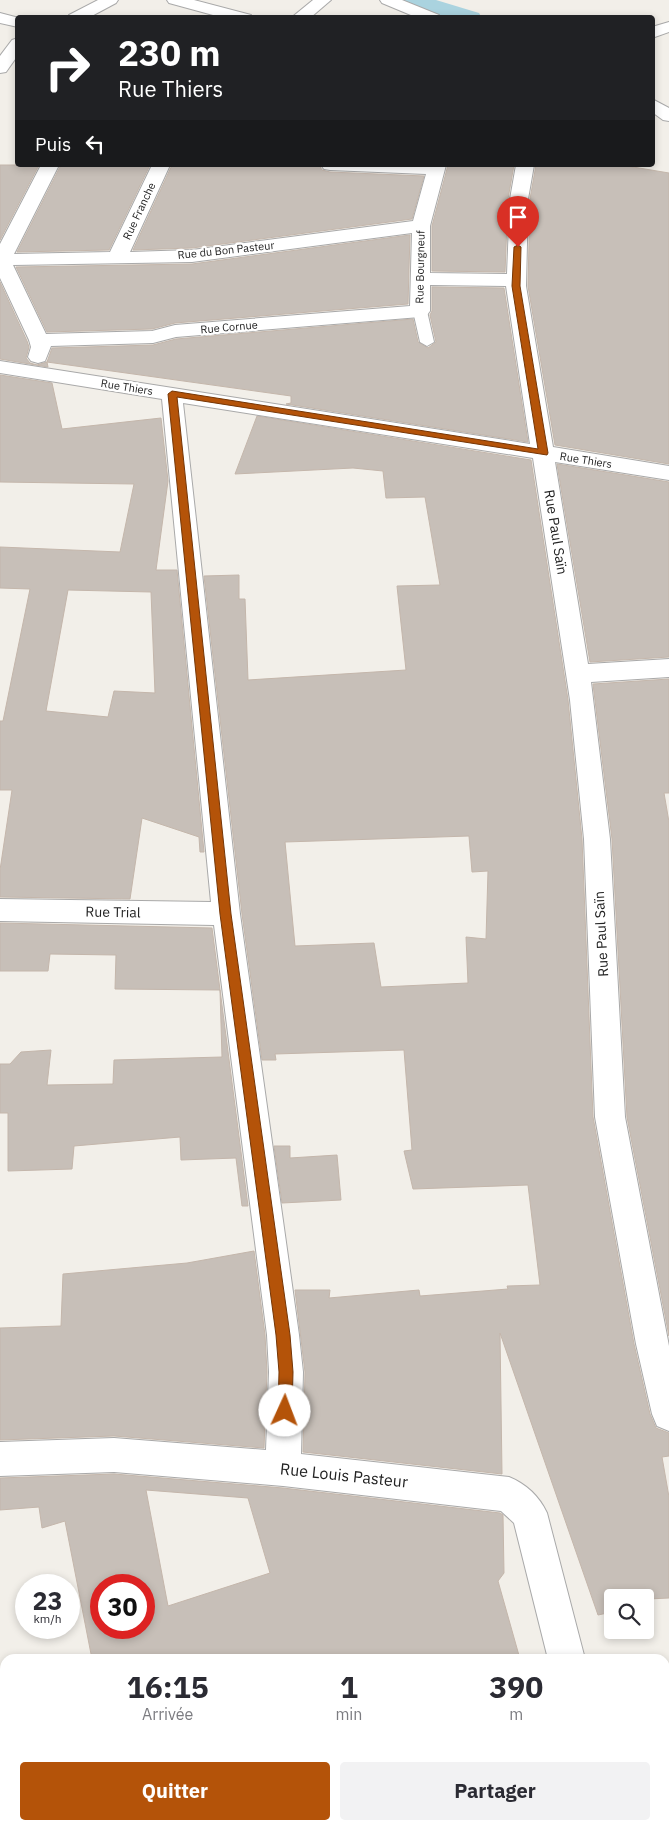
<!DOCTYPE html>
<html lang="fr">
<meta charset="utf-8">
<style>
:root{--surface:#fff;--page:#f2f2f3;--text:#2b2b33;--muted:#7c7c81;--accent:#b45309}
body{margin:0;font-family:"IBM Plex Sans",sans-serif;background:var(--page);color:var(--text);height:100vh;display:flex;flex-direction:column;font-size:19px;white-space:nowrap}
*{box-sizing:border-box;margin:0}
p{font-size:16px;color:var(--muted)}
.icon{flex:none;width:28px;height:28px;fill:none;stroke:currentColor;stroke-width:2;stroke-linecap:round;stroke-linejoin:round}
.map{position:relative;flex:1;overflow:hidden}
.drawer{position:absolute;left:0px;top:1654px;width:670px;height:176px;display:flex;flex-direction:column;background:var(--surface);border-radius:15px 15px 0 0;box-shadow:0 2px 8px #0003}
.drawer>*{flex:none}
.banner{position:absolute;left:15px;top:15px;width:640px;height:152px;border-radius:5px;box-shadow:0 2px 8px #0003;background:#202124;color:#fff;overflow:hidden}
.buttons{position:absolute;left:604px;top:1589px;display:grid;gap:10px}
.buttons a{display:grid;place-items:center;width:50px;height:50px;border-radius:5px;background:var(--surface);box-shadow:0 2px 8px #0003;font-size:25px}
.speed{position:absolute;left:15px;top:1574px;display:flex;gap:10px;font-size:25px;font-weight:700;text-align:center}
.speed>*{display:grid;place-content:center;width:65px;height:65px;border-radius:50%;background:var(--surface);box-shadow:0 2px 8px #0003;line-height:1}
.speed small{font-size:12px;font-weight:400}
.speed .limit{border:8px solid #d22;background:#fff;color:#111}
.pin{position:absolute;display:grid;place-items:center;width:42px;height:42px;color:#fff;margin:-51px -21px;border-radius:50% 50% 50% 0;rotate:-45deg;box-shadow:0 0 5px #0007}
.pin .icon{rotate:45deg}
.me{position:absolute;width:55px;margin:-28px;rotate:2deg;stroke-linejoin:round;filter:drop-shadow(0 0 4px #0008)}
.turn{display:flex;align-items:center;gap:18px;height:105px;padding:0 20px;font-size:22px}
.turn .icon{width:65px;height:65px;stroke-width:2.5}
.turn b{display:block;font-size:35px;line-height:42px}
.then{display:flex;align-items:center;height:48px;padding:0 20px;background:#0003;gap:10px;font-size:19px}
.eta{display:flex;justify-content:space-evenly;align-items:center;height:85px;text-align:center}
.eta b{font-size:30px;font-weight:700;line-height:35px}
.primary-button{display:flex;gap:10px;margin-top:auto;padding:10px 20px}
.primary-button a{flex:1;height:58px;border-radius:5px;background:var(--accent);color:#fff;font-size:20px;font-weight:700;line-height:58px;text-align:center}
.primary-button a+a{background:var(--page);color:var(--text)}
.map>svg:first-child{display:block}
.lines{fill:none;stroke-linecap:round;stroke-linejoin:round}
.canal{fill:#aad3df;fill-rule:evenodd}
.building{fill:#c7bfb8;stroke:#c4b6ab;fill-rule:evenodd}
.lane-casing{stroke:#a9a9a9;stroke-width:2}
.street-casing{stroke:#a9a9a9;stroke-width:2}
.lane{fill:#fff;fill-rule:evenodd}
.street{fill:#fff;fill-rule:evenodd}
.route{fill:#b45309;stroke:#753606}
.labels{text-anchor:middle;stroke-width:4.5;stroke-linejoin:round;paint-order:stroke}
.far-street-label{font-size:11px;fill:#222;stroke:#fff}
.street-label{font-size:14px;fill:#222;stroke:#fff}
.near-street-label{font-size:16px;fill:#222;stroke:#fff}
</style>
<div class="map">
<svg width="669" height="1829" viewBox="0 0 669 1829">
<rect width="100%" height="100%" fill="#f2efe9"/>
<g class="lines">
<path class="canal" d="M 399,0 L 436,0 L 479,13 L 482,18 L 443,18 L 403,5 Z"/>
</g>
<g class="building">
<path d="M 0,165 L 39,165 L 0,240 Z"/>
<path d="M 61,165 L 150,165 L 109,250 L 17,252 Z"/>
<path d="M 172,165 L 319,165 L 322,170 L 330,172 L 424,176 L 412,219 L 192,248 L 133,250 Z"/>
<path d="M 448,165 L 514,165 L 508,199 L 505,272 L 432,271 L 432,226 Z"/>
<path d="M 536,165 L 621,165 L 669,173 L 669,464 L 555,445 L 528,286 L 530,199 Z"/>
<path d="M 410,235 L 408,304 L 175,323 L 152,329 L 47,332 L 16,267 L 192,264 Z"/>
<path d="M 0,282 L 27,341 L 29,347 L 26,358 L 30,363 L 37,365 L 47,362 L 52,348 L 153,345 L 176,339 L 413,319 L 418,342 L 428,348 L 436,342 L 430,315 L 432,311 L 432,287 L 504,288 L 528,442 L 286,404 L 291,403 L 291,396 L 47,362 L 48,367 L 0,359 Z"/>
<path d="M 0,375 L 52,383 L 62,429 L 161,418 L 168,481 L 156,570 L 177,570 L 204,852 L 200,852 L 199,837 L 142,818 L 130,899 L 0,897 L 0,870 L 12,790 L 0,790 L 0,721 L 3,721 L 30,589 L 0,588 L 0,547 L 120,552 L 134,484 L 0,482 ZM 68,590 L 151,592 L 155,693 L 114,691 L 108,717 L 46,711 Z"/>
<path d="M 257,416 L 531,460 L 568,700 L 582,839 L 593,1117 L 634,1344 L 650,1414 L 656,1428 L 669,1433 L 669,1456 L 662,1457 L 669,1497 L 669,1598 L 648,1599 L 648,1606 L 645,1607 L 645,1598 L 612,1598 L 612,1612 L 598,1615 L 500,1333 L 502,1474 L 303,1452 L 305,1372 L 295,1290 L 330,1290 L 329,1298 L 419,1290 L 420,1296 L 508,1289 L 507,1286 L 540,1285 L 528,1185 L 413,1189 L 404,1151 L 412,1150 L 404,1050 L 275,1054 L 276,1060 L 262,1060 L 242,914 L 204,576 L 239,575 L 239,599 L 245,599 L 248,680 L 406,670 L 397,586 L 440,585 L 425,497 L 386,498 L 383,471 L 353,468 L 235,474 ZM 469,836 L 472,872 L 488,871 L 486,939 L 466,937 L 468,983 L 381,987 L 374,943 L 295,946 L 285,842 Z"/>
<path d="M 557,464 L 669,482 L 669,657 L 590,662 Z"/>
<path d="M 669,679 L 669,793 L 664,793 L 669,822 L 669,1336 L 627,1117 L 612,839 L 593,684 Z"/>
<path d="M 0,923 L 212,928 L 248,1206 L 242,1206 L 236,1158 L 181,1160 L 180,1137 L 74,1146 L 72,1169 L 8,1171 L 8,1113 L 0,1113 L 0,1064 L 10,1064 L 21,1052 L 51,1050 L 47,1085 L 113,1084 L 114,1060 L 222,1057 L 220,990 L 115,989 L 116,955 L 50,954 L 48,971 L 0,971 Z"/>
<path d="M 274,1146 L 290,1146 L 290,1158 L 337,1155 L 341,1200 L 282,1203 Z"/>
<path d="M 254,1251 L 265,1335 L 267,1372 L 264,1448 L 114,1436 L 0,1440 L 0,1328 L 61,1326 L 63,1274 L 187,1263 Z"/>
<path d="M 114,1474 L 283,1488 L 500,1513 L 503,1515 L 504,1573 L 498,1581 L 520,1659 L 92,1659 L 65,1521 L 42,1528 L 39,1507 L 0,1510 L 0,1478 ZM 146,1490 L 248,1498 L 270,1573 L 168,1606 ZM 101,1585 L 144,1585 L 144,1628 L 101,1628 Z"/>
</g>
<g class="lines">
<defs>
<path id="lane" d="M 420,307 L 427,311 L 434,342 L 427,346 L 420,342 L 413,311 Z"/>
<g id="street">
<path d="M 98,0 L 118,0 L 116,3 L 88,18 L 67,18 L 69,15 Z"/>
<path d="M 167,0 L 194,0 L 251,15 L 253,18 L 224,18 L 169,3 Z"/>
<path d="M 313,0 L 331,0 L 310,18 L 291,18 Z"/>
<path d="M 380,0 L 402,0 L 439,15 L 441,18 L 418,18 L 382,3 Z"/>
<path d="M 0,13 L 19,18 L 18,18 L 18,27 L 0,23 Z"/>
<path d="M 669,22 L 669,32 L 652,38 L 652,27 Z"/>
<path d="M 18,38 L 18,55 L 6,72 L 0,73 L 0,56 L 12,40 Z"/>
<path d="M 652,99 L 669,108 L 669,121 L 663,120 L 652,112 Z"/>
<path d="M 41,165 L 59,165 L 14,254 L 110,252 L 152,165 L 170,165 L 130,252 L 192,250 L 413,221 L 426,174 L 330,170 L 324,169 L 321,165 L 446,165 L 430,226 L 430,273 L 507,274 L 510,199 L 516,165 L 534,165 L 528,199 L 526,286 L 553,447 L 669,466 L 669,480 L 555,462 L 588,664 L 669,659 L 669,677 L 591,682 L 610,839 L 625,1117 L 669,1346 L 669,1431 L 657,1426 L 652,1414 L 636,1344 L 595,1117 L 584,839 L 570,700 L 533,458 L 183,403 L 240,914 L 299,1335 L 303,1372 L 301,1454 L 509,1477 C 526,1484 539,1496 547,1513 L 585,1659 L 548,1659 L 514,1523 L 501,1511 L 283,1486 L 114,1472 L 0,1476 L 0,1442 L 114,1438 L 266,1450 L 269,1372 L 267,1335 L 214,925 L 0,921 L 0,899 L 211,902 L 162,399 L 0,373 L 0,361 L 530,444 L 506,286 L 430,285 L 430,311 L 427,315 L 420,317 L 176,337 L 153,343 L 51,346 L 45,361 L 38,363 L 31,361 L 28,357 L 31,347 L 29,340 L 0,278 L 0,244 ZM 412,233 L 410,306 L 175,325 L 152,331 L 46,334 L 13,265 L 192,262 Z"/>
<path d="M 669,1682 L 669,1721 L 665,1723 L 665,1684 Z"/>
<path d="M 540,1825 L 582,1825 L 580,1829 L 538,1829 Z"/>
</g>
</defs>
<use href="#lane" class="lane-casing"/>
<use href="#street" class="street-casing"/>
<use href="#lane" class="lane"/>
<use href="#street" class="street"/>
</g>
<path class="route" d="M 518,245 L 521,247 L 520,286 L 548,453 L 547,455 L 177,397 L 231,914 L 290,1335 L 293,1372 L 292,1411 L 290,1416 L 285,1418 L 280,1416 L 278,1411 L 279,1372 L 276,1335 L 220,914 L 168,394 L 172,391 L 538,449 L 512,286 L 514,247 Z"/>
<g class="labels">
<g class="far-street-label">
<text transform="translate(139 211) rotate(-65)" y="4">Rue Franche</text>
<text transform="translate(226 250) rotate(-6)" y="4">Rue du Bon Pasteur</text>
<text transform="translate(420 267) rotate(-89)" y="4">Rue Bourgneuf</text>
<text transform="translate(229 327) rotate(-5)" y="4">Rue Cornue</text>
<text transform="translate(127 387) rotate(9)" y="4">Rue Thiers</text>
<text transform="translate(586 460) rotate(9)" y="4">Rue Thiers</text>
</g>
<g class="street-label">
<text transform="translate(556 532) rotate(81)" y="5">Rue Paul Saïn</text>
<text transform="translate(113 912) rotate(1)" y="5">Rue Trial</text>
<text transform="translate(601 934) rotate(-93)" y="5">Rue Paul Saïn</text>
</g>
<g class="near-street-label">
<text transform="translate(344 1475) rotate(6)" y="6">Rue Louis Pasteur</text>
</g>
</g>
</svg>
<div class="buttons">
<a><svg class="icon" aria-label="search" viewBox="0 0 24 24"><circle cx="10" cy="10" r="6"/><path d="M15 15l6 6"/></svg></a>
</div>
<div class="speed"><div>23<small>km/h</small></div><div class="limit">30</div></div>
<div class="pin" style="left:518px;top:247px;background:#d93025"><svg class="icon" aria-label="arrive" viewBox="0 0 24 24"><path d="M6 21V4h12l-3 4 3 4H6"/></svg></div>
<svg class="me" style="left:285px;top:1411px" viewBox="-20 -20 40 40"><circle r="19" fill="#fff"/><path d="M0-13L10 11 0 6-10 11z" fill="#b45309"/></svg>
<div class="banner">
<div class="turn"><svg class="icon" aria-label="right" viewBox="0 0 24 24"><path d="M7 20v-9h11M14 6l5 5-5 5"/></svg><div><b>230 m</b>Rue Thiers</div></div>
<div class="then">Puis<svg class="icon" aria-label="left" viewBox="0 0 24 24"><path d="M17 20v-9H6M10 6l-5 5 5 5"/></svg></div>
</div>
<section class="drawer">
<div class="eta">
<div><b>16:15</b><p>Arrivée</p></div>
<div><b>1</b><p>min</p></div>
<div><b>390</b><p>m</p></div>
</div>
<div class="primary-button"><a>Quitter</a><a>Partager</a></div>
</section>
</div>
